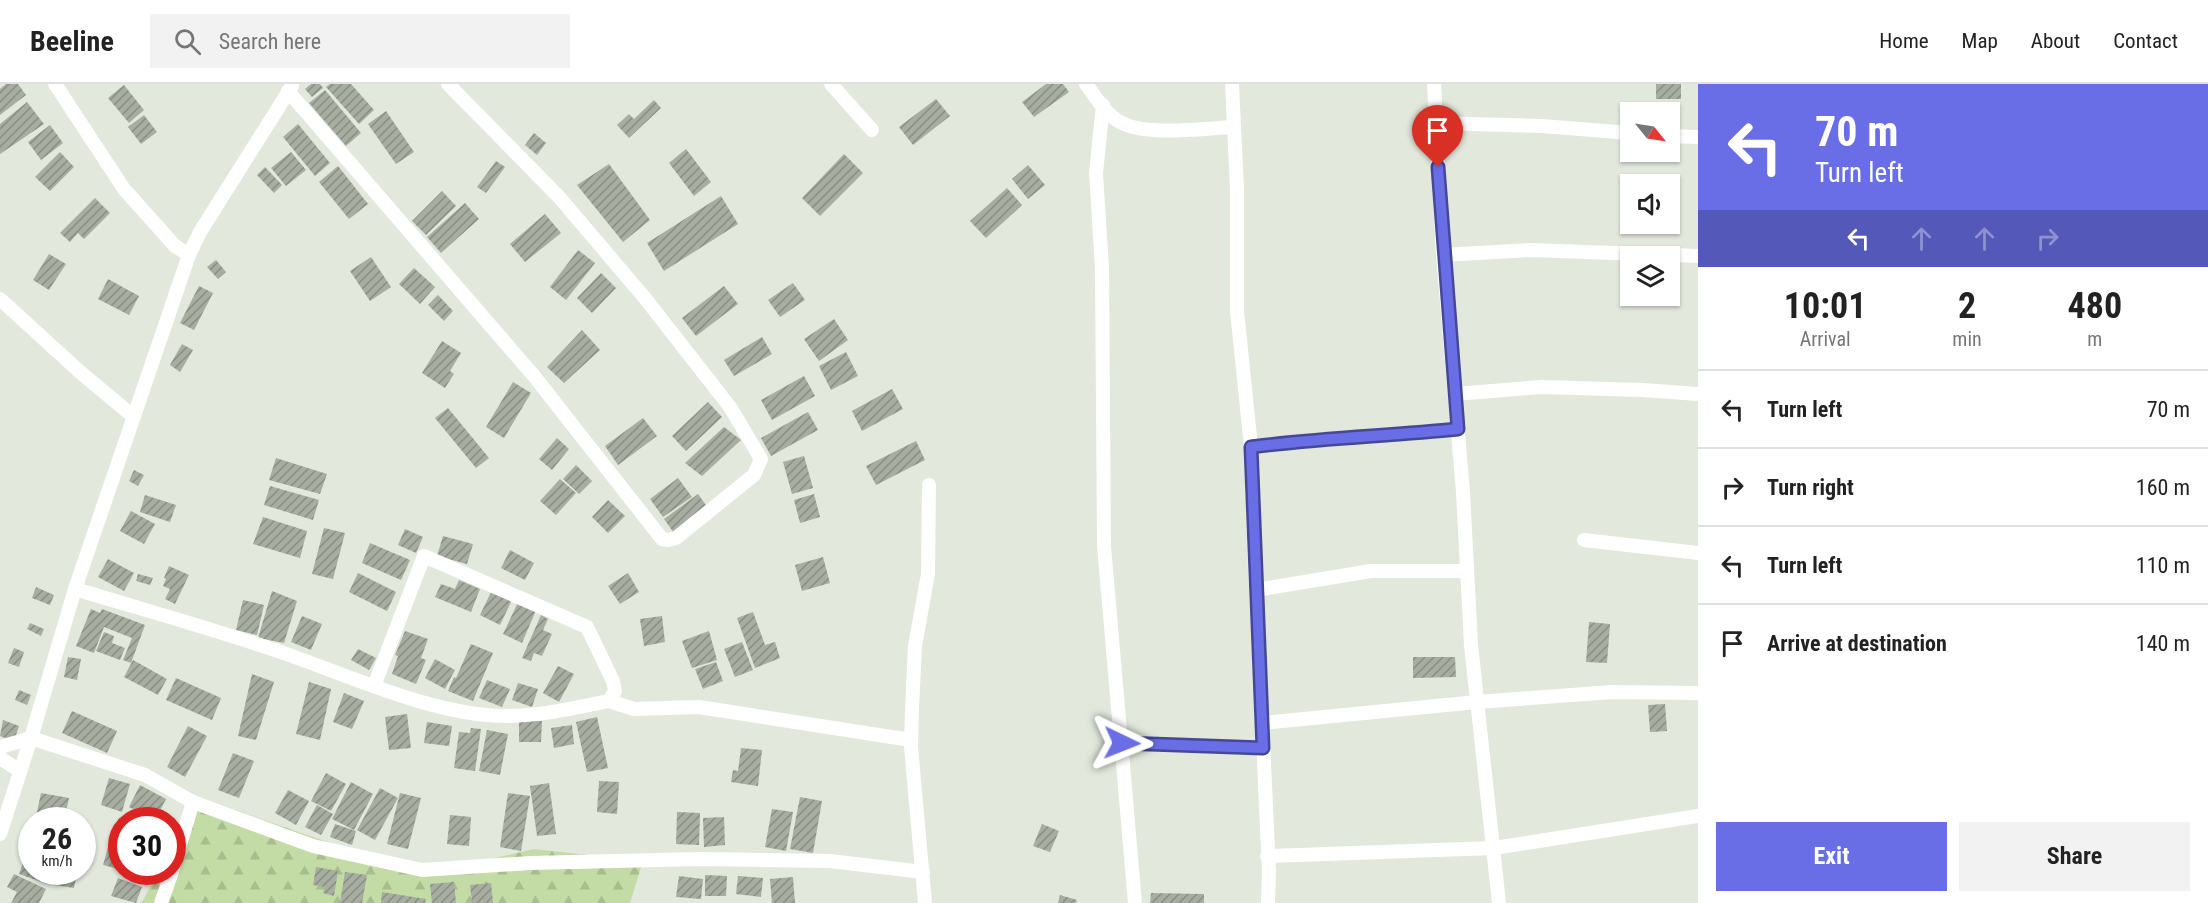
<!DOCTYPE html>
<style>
:root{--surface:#fff;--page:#f2f2f2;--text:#222;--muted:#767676;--line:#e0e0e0;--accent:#696ee7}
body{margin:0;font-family:"Roboto Condensed",sans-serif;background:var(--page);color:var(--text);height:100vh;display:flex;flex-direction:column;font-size:22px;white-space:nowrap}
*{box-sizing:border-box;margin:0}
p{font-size:20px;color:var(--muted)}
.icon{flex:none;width:33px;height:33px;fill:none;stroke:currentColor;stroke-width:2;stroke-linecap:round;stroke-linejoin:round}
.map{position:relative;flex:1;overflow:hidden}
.panel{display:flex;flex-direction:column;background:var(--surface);width:510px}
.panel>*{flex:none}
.guide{background:#696ee7;color:#fff;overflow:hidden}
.needle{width:39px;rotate:120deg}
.controls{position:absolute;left:1620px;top:18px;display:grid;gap:12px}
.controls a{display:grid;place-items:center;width:60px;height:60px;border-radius:0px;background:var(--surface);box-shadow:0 2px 4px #0004;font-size:30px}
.speed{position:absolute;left:18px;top:723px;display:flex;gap:12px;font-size:30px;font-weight:700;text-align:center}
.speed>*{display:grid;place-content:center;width:78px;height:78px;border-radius:50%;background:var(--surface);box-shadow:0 2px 4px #0004;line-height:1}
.speed small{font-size:15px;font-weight:400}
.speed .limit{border:9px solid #d22;background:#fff;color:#111}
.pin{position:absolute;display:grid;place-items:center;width:51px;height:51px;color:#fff;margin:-62px -26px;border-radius:50% 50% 50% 0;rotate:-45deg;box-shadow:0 0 6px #0007}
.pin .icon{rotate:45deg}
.me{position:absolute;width:66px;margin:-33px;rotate:92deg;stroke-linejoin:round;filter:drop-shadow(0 0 4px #0008)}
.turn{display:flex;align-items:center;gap:21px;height:126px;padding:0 18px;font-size:27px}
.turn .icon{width:78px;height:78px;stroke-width:2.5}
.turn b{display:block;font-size:42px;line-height:51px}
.lanes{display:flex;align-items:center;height:57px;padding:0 18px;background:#0003;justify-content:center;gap:30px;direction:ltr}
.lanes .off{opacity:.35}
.eta{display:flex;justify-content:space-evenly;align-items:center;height:102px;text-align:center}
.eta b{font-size:36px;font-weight:700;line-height:42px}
.primary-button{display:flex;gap:12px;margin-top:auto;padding:12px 18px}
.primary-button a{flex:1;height:69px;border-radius:0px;background:var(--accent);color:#fff;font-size:24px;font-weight:700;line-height:69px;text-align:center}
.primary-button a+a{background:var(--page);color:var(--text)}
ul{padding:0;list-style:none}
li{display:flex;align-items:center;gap:18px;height:78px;padding:0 18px;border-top:2px solid var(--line)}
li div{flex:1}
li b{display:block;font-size:22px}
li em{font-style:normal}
header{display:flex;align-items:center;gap:36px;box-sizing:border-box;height:84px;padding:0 30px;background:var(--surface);border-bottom:2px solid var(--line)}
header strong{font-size:28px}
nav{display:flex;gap:33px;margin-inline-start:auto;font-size:21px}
.search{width:420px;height:54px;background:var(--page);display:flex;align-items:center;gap:15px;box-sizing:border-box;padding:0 21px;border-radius:0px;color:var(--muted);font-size:22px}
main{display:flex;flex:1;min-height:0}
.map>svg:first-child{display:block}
.forest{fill:url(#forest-firs)}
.building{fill:url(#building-hatch)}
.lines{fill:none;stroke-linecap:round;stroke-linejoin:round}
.street{stroke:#fff;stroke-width:14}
.route-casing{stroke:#444896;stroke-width:15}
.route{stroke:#696ee7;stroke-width:10}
</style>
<header>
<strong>Beeline</strong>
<div class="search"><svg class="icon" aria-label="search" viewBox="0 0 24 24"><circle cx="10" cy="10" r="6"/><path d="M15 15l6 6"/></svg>Search here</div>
<nav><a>Home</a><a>Map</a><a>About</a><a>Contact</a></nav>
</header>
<main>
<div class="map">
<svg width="1698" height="819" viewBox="0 0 1698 819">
<defs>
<pattern id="forest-firs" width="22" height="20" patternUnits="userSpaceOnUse" patternTransform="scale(1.5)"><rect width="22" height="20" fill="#c3dba4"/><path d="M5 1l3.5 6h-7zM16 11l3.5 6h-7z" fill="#a8bd8e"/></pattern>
<pattern id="building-hatch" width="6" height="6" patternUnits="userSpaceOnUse" patternTransform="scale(1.5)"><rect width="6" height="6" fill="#a7ada1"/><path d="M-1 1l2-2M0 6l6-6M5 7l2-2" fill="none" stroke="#898e84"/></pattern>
</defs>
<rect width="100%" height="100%" fill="#e2e8dc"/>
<path class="forest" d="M 192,711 L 422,791 L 534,765 L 643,777 L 630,819 L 142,819 L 157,788 L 172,788 L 173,753 Z"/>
<g class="building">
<path d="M 6,0 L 18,0 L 26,11 L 0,31 L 0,5 Z"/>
<path d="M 311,0 L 320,0 L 323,4 L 312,13 L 305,5 Z"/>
<path d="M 330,0 L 351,0 L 374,26 L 359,40 L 326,3 Z"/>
<path d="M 1046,0 L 1063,0 L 1069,8 L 1034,33 L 1022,18 Z"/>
<rect x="1656" y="0" width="25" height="15"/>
<path d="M 124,1 L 144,26 L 129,39 L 108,14 Z"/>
<path d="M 325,6 L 361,49 L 346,62 L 309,19 Z"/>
<path d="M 936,15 L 950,32 L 913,61 L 899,43 Z"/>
<path d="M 654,16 L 661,24 L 629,54 L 617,41 L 629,30 L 634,35 Z"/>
<path d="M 27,18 L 44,40 L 0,70 L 0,40 Z"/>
<path d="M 386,27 L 414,68 L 396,80 L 368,40 Z"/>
<path d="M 144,31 L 157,48 L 141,60 L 128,43 Z"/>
<path d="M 298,40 L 330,79 L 315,92 L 283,53 Z"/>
<path d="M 50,41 L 63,59 L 41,76 L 28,58 Z"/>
<path d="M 534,49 L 546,59 L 537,71 L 525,61 Z"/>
<path d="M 686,65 L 711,98 L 694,112 L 669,79 Z"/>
<path d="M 60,68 L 74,83 L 50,107 L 35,93 Z"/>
<path d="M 291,68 L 306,86 L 286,102 L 271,84 Z"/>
<path d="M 844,70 L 863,89 L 820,132 L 802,114 Z"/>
<path d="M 496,77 L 505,83 L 486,109 L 477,103 Z"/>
<path d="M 609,80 L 650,136 L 623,158 L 577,101 Z"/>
<path d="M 1028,81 L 1045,101 L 1028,115 L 1012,95 Z"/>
<path d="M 338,82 L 368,120 L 349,135 L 319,98 Z"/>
<path d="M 265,83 L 282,101 L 274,109 L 257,91 Z"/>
<path d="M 1007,104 L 1022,121 L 986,154 L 970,137 Z"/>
<path d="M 442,107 L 456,122 L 426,151 L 412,137 Z"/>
<path d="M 721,112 L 738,140 L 664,187 L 647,159 Z"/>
<path d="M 95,114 L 110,129 L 84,155 L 78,149 L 70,158 L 60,149 Z"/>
<path d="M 465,119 L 479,135 L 441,169 L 427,153 Z"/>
<path d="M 545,130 L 561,149 L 525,178 L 510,160 Z"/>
<path d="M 578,166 L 595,179 L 566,216 L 550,203 Z"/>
<path d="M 49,170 L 66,180 L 49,206 L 33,196 Z"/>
<path d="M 371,173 L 391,203 L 370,217 L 350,187 Z"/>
<path d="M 216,176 L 226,188 L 218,195 L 207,183 Z"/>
<path d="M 414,184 L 435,203 L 420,220 L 399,200 Z"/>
<path d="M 601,189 L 616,204 L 592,229 L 577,214 Z"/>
<path d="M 108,195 L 139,212 L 129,231 L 98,215 Z"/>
<path d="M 793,199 L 805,216 L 780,233 L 768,216 Z"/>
<path d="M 199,202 L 213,209 L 194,246 L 180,239 Z"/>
<path d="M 724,202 L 738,220 L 696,252 L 682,234 Z"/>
<path d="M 438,211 L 453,227 L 444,237 L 428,221 Z"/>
<path d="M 834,235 L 848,256 L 819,277 L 804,255 Z"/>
<path d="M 582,246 L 600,266 L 564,299 L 547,283 Z"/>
<path d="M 762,253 L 772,270 L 734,292 L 724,276 Z"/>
<path d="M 442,257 L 461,269 L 450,287 L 454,290 L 445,304 L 422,289 Z"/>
<path d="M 182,260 L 193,266 L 180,288 L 170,281 Z"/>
<path d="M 846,268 L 858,292 L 831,306 L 819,282 Z"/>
<path d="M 804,292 L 815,312 L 772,336 L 761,316 Z"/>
<path d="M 513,298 L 531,309 L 504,354 L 486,343 Z"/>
<path d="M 892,305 L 903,325 L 862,347 L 852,327 Z"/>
<path d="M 708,318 L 722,333 L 686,367 L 672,352 Z"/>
<path d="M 448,324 L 489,374 L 476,384 L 435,334 Z"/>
<path d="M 808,328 L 818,346 L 771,372 L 761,354 Z"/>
<path d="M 643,334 L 657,352 L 618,381 L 605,362 Z"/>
<path d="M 724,343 L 741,356 L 702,392 L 685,379 Z"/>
<path d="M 557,354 L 569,365 L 552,386 L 539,375 Z"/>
<path d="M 916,357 L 925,376 L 876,401 L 866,382 Z"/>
<path d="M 804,372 L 813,404 L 792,410 L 783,378 Z"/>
<path d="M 276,374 L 327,390 L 320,410 L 269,396 Z"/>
<path d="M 576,381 L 592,397 L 579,410 L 563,395 Z"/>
<path d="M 134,386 L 144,391 L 138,402 L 129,397 Z"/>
<path d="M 678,394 L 692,413 L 663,433 L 650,415 Z"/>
<path d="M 560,395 L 576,409 L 556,431 L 540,417 Z"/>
<path d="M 270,402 L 319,416 L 313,436 L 264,421 Z"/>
<path d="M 698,410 L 708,424 L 674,449 L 664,435 Z"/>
<path d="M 814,410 L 820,433 L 800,439 L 794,416 Z"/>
<path d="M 145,411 L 176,421 L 170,438 L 140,428 Z"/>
<path d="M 608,416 L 625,432 L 608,449 L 592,433 Z"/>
<path d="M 131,427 L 155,440 L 144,460 L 120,447 Z"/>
<path d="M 263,433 L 307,447 L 300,474 L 253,460 Z"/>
<path d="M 324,444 L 345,449 L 333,495 L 312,490 Z"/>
<path d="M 405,445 L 423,453 L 416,469 L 398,461 Z"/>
<path d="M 443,452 L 473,460 L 467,480 L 437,472 Z"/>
<path d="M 370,459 L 410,476 L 401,496 L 362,479 Z"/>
<path d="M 510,466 L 534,479 L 525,496 L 501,484 Z"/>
<path d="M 823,473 L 830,499 L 802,507 L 795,481 Z"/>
<path d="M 108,475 L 134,489 L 124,507 L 98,493 Z"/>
<path d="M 169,482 L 189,491 L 175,520 L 165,515 L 170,505 L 163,502 L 166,495 L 164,494 Z"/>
<path d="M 358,489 L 396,508 L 387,527 L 349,508 Z"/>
<path d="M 628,489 L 639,508 L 620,520 L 608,502 Z"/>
<path d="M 138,490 L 153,494 L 150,501 L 136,497 Z"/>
<path d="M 459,496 L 480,505 L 471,528 L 435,513 L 441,500 L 455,505 Z"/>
<path d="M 36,503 L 54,511 L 50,521 L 32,514 Z"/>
<path d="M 492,506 L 512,516 L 500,541 L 480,531 Z"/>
<path d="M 272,507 L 297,517 L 284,559 L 258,554 Z"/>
<path d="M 243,516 L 264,521 L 257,551 L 236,546 Z"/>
<path d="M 519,516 L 537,524 L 522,559 L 503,550 Z"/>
<path d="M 91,525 L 100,529 L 102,525 L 145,541 L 131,579 L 123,576 L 132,554 L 104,543 L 94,569 L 76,562 Z"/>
<path d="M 753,528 L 765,561 L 775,558 L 780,574 L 755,584 L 737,534 Z"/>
<path d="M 541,531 L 548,535 L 543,546 L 552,550 L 542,572 L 534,569 L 531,577 L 522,574 Z"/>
<path d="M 302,532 L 322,540 L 311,566 L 291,558 Z"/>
<path d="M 662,532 L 665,558 L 644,562 L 640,535 Z"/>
<path d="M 1589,538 L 1610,540 L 1607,579 L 1586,578 Z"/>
<path d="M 30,539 L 44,545 L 41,552 L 27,545 Z"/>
<path d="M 405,547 L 428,555 L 421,574 L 426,576 L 416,600 L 392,590 L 398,572 L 395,571 Z"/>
<path d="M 709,547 L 717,576 L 692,584 L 682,557 Z"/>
<path d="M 104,548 L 114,552 L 112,559 L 125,564 L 120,576 L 96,567 Z"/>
<path d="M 742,558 L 753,586 L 735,593 L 724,565 Z"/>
<path d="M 471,560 L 493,569 L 473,617 L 448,607 L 454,593 L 456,594 Z"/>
<path d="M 14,564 L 24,568 L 19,583 L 8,579 Z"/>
<path d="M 358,565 L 376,574 L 369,586 L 351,576 Z"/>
<path d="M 68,573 L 81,575 L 77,596 L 64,593 Z"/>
<path d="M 1413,573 L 1455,573 L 1456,593 L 1413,594 Z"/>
<path d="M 435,575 L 455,586 L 445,605 L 425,594 Z"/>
<path d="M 133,576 L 167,595 L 158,611 L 124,593 Z"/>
<path d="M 716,578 L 723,597 L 703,605 L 695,585 Z"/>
<path d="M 558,582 L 574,590 L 559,618 L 543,609 Z"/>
<path d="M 252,590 L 274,598 L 256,656 L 238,652 Z"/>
<path d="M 176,594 L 221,614 L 212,636 L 166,616 Z"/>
<path d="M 487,596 L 510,605 L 502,623 L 479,614 Z"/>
<path d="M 309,598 L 331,605 L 320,656 L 296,650 Z"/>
<path d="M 518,599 L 538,605 L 532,623 L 512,616 Z"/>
<path d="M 19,606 L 31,611 L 27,621 L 15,616 Z"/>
<path d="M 344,609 L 364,617 L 352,645 L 333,638 Z"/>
<path d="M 1665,620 L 1667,647 L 1650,648 L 1648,621 Z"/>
<path d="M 72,627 L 117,647 L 107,669 L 62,649 Z"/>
<path d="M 407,630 L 411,664 L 389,666 L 385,633 Z"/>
<path d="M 597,633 L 608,684 L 587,688 L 576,638 Z"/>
<path d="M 3,636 L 19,642 L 14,657 L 0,652 Z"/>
<path d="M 519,637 L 542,637 L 541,658 L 519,658 Z"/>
<path d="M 427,638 L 452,642 L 449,662 L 424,659 Z"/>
<path d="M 572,641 L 574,660 L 554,664 L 551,644 Z"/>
<path d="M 188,642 L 207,652 L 185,693 L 167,683 Z"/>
<path d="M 471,644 L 481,645 L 475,687 L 454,684 L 459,648 L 470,649 Z"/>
<path d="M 487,646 L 508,650 L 500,691 L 479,687 Z"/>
<path d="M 741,664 L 762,666 L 758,702 L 731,698 L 733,686 L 738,687 Z"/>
<path d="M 233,669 L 254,677 L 239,714 L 218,706 Z"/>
<path d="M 326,689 L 346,700 L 331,727 L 311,717 Z"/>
<path d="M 109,694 L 130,700 L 122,728 L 101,721 Z"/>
<path d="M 599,697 L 619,698 L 617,730 L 597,728 Z"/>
<path d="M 351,698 L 373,710 L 354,746 L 332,735 Z"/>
<path d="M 549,699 L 556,750 L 537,752 L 530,702 Z"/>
<path d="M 140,701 L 166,715 L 155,736 L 129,723 Z"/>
<path d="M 380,704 L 398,714 L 375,756 L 357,746 Z"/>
<path d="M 288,706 L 309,717 L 296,741 L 275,729 Z"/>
<path d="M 41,709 L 69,714 L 65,733 L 37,728 Z"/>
<path d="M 400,709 L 421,714 L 408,765 L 387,760 Z"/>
<path d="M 508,709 L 530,712 L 521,767 L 500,763 Z"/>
<path d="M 800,713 L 822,717 L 813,769 L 790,765 Z"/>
<path d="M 317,721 L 333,730 L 321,751 L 305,743 Z"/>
<path d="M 772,725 L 793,728 L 786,767 L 765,763 Z"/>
<path d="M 677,728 L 700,729 L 699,761 L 676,760 Z"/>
<path d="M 450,731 L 471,733 L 469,762 L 447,760 Z"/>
<path d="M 724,733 L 725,761 L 704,763 L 703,734 Z"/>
<path d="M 119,734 L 122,735 L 122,760 L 110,756 Z"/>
<path d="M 335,740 L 356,747 L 352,761 L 330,753 Z"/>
<path d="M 1042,740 L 1059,747 L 1050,768 L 1033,762 Z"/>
<path d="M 109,760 L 122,763 L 122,786 L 103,781 Z"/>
<path d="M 29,762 L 32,762 L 32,788 L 52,788 L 47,800 L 19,790 Z"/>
<path d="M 316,783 L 338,787 L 334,812 L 323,809 L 325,803 L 313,801 Z"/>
<path d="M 57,788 L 77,788 L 74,804 L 54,801 Z"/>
<path d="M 345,788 L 367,791 L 362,819 L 340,819 Z"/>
<path d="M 14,790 L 46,805 L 39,819 L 11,819 L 17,808 L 7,803 Z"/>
<path d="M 705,791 L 727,792 L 726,812 L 705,812 Z"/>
<path d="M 679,792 L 703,795 L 701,815 L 676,813 Z"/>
<path d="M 738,792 L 763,794 L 761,813 L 736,810 Z"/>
<path d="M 793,793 L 795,819 L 772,819 L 770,795 Z"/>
<path d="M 118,794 L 142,803 L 136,819 L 111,812 Z"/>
<path d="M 454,798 L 456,819 L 432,819 L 430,800 Z"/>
<path d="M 491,799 L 493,819 L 472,819 L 470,801 Z"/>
<path d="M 382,808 L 426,815 L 425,819 L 381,819 Z"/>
<path d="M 1151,809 L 1204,810 L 1204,819 L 1150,819 Z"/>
<path d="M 1060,811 L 1077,816 L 1076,819 L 1058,819 Z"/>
</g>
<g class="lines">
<g class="street">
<path d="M 55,0 L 124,105 L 175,162 L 189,171"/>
<path d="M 831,0 L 872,46"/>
<path d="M 1086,0 C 1095,12 1106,31 1120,38 C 1146,53 1204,44 1234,43"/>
<path d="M 1232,0 L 1237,105 L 1237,227 L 1251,363 L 1255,484 L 1269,787 L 1268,819"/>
<path d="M 1434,0 L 1443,171 L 1463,408 L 1471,561 L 1499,819"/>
<path d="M 288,7 L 534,292 L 662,455 L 668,456 L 676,454 L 754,391 L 761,375 L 730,323 L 644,213 L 559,113 L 448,0"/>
<path d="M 1103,21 L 1096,89 L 1102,184 L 1104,462 L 1135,819"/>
<path d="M 1436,39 L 1542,42 L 1630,49"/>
<path d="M 1670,52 L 1698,53"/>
<path d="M 1443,171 L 1530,166 L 1698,172"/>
<path d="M 0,215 L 80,288 L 134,333"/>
<path d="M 1455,310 L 1541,303 L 1643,306 L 1698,310"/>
<path d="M 1251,363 C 1320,354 1389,352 1458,345"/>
<path d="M 1584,456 L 1698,469"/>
<path d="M 75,505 C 148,527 221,547 292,572 C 356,595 438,632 506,632 C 540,632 575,624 609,617"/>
<path d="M 1256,506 L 1371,487 L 1467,487"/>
<path d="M 374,602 L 424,472 L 587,543 L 613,597 L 615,607 L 609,617 L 634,625 L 699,623 L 911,656"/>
<path d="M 1262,639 L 1477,618 L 1612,608 L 1698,609"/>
<path d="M 1122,659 L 1263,664"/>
<path d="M 0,663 L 31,654 L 145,691 L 193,718 L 313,762 L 422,786 L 530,779 L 700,775 L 830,777 L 923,788"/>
<path d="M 0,674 L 20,687"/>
<path d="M 0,750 L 31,654 L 75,505 L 189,171 L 200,148 L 292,2"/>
<path d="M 1267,772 L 1494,764 L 1698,732"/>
<path d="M 172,787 L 193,718"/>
<path d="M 161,819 L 172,788"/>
<path d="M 925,819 L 911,663 L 912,625 L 915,562 L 928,490 L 929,401"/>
</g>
</g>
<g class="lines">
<defs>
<path id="route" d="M 1122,659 L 1263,664 L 1251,363 C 1320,354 1389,352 1458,345 L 1438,83"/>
</defs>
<use href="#route" class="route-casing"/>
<use href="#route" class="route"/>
</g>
</svg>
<div class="controls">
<a><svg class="needle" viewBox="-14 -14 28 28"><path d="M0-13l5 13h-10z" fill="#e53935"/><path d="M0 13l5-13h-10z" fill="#767676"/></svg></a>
<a><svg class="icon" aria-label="sound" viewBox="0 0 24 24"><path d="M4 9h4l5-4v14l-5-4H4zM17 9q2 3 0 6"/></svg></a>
<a><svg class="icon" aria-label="layers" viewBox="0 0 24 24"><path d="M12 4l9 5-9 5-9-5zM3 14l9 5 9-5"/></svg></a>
</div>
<div class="speed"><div>26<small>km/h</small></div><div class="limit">30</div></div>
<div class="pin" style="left:1438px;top:83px;background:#d93025"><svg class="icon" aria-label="arrive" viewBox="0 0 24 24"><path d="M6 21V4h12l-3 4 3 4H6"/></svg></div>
<svg class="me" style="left:1122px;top:659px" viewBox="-20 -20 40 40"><path d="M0-17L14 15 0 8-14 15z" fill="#696ee7" stroke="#fff" stroke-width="4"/></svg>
</div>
<section class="panel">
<div class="guide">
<div class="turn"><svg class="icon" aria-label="left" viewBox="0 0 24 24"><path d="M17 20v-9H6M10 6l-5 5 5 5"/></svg><div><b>70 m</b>Turn left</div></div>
<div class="lanes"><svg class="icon" aria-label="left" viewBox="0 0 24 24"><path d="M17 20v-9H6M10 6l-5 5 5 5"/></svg><svg class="icon off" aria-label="ahead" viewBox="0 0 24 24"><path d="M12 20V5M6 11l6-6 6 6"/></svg><svg class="icon off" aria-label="ahead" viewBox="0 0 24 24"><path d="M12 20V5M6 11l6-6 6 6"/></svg><svg class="icon off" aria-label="right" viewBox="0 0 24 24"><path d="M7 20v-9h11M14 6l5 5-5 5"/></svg></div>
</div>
<div class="eta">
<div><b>10:01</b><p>Arrival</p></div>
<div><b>2</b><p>min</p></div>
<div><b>480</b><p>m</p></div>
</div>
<ul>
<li><svg class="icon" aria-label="left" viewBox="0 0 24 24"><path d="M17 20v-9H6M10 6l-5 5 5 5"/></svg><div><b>Turn left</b></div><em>70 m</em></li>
<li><svg class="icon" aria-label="right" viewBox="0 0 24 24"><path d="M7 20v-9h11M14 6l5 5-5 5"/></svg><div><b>Turn right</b></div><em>160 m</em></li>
<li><svg class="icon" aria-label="left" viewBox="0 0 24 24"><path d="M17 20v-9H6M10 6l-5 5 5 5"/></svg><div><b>Turn left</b></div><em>110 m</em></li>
<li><svg class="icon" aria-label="arrive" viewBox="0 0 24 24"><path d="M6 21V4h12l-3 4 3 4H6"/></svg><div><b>Arrive at destination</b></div><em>140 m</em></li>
</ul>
<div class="primary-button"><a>Exit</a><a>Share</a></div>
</section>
</main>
